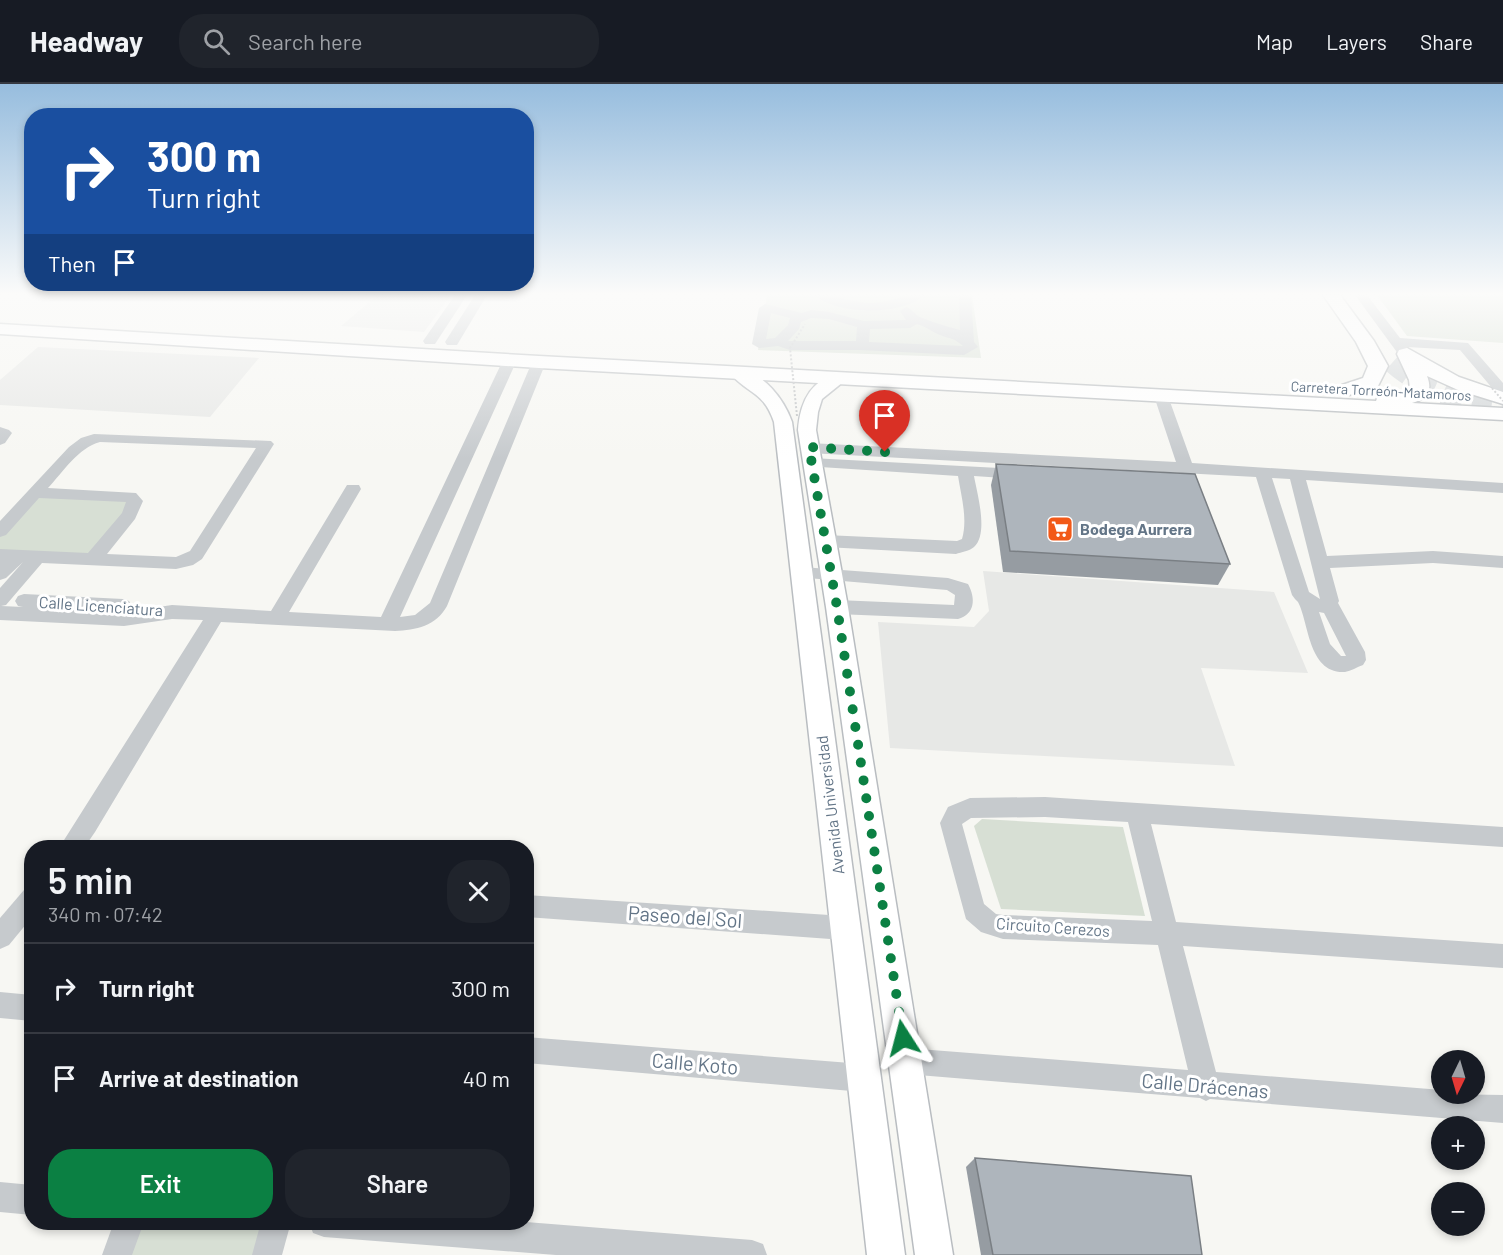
<!DOCTYPE html>
<meta charset="utf-8">
<style>
:root{--surface:#171b24;--page:#20242c;--text:#f1f3f6;--muted:#9ea1a6;--line:#363941;--accent:#0b8043}
body{margin:0;font-family:Barlow,sans-serif;background:var(--page);color:var(--text);height:100vh;display:flex;flex-direction:column;font-size:22px;white-space:nowrap}
*{box-sizing:border-box;margin:0}
p{font-size:20px;color:var(--muted)}
.icon{flex:none;width:33px;height:33px;fill:none;stroke:currentColor;stroke-width:2;stroke-linecap:round;stroke-linejoin:round}
.map{position:relative;flex:1;overflow:hidden}
.panel{position:absolute;left:24px;top:756px;width:510px;height:390px;display:flex;flex-direction:column;background:var(--surface);border-radius:24px;box-shadow:0 3px 9px #0003}
.panel>*{flex:none}
.hud{position:absolute;left:24px;top:24px;width:510px;height:183px;border-radius:24px;box-shadow:0 3px 9px #0003;background:#1a4fa0;color:#fff;overflow:hidden}
.needle{width:39px;rotate:185deg}
.fabs{position:absolute;left:1431px;top:966px;display:grid;gap:12px}
.fabs a{display:grid;place-items:center;width:54px;height:54px;border-radius:50%;background:var(--surface);box-shadow:0 3px 9px #0003;font-size:30px}
.pin{position:absolute;display:grid;place-items:center;width:51px;height:51px;color:#fff;margin:-62px -26px;border-radius:50% 50% 50% 0;rotate:-45deg;box-shadow:0 0 6px #0007}
.pin .icon{rotate:45deg}
.me{position:absolute;width:66px;margin:-33px;rotate:351deg;stroke-linejoin:round;filter:drop-shadow(0 0 4px #0008)}
.turn{display:flex;align-items:center;gap:21px;height:126px;padding:0 24px;font-size:27px}
.turn .icon{width:78px;height:78px;stroke-width:2.5}
.turn b{display:block;font-size:42px;line-height:51px}
.then{display:flex;align-items:center;height:57px;padding:0 24px;background:#0003;gap:12px;font-size:22px}
.round{display:grid;place-items:center;flex:none;width:63px;height:63px;border-radius:24px;background:var(--page)}
.head{display:flex;align-items:center;justify-content:space-between;height:102px;padding:0 24px}
h1{font-size:36px;font-weight:600;line-height:45px}
.primary-button{display:flex;gap:12px;margin-top:auto;padding:12px 24px}
.primary-button a{flex:1;height:69px;border-radius:24px;background:var(--accent);color:#fff;font-size:24px;font-weight:600;line-height:69px;text-align:center}
.primary-button a+a{background:var(--page);color:var(--text)}
ul{padding:0;list-style:none}
li{display:flex;align-items:center;gap:18px;height:90px;padding:0 24px;border-top:2px solid var(--line)}
li div{flex:1}
li b{display:block;font-size:22px}
li em{font-style:normal}
header{display:flex;align-items:center;gap:36px;box-sizing:border-box;height:84px;padding:0 30px;background:var(--surface);border-bottom:2px solid var(--line)}
header strong{font-size:28px}
nav{display:flex;gap:33px;margin-inline-start:auto;font-size:21px}
.search{width:420px;height:54px;background:var(--page);display:flex;align-items:center;gap:15px;box-sizing:border-box;padding:0 21px;border-radius:24px;color:var(--muted);font-size:22px}
.map>svg:first-child{display:block}
.built{fill:#e7e8e6}
.green{fill:#d7dfd4}
.lines{fill:none;stroke-linecap:round;stroke-linejoin:round}
.highway-tunnel{stroke:#d2d6d8;stroke-width:20;stroke-dasharray:20 10;stroke-linecap:butt}
.major-casing{stroke:#b9bdc1;stroke-width:3}
.highway-casing{stroke:#b8bcbf;stroke-width:3}
.minor{fill:#c6cacd;fill-rule:evenodd}
.major{fill:#fff;fill-rule:evenodd}
.highway{fill:#fff;fill-rule:evenodd}
.path-bridge{stroke:#bfc2c4;stroke-width:2;stroke-dasharray:2 2;stroke-linecap:butt}
.wall{fill:#969ca2}
.building{fill:#aeb5bc;stroke:#7a7f84;stroke-width:1.5}
.route{stroke:#0b8043;stroke-width:10;stroke-dasharray:0 18}
.labels{text-anchor:middle;stroke-width:6;stroke-linejoin:round;paint-order:stroke}
.far-street-label{font-size:14px;fill:#637587;stroke:#fff}
.poi-label{font-size:16px;font-weight:bold;fill:#637587;stroke:#fff;text-anchor:start}
.street-label{font-size:16px;fill:#637587;stroke:#fff}
.near-street-label{font-size:20px;fill:#637587;stroke:#fff}
</style>
<header>
<strong>Headway</strong>
<div class="search"><svg class="icon" aria-label="search" viewBox="0 0 24 24"><circle cx="10" cy="10" r="6"/><path d="M15 15l6 6"/></svg>Search here</div>
<nav><a>Map</a><a>Layers</a><a>Share</a></nav>
</header>
<div class="map">
<svg width="1503" height="1171" viewBox="0 0 1503 1171">
<rect width="100%" height="100%" fill="#f7f7f3"/>
<g class="built">
<path d="M 378,211 L 451,211 L 424,248 L 341,242 Z"/>
<path d="M 38,263 L 259,274 L 210,333 L 0,321 L 0,296 Z"/>
<path d="M 983,487 L 1274,508 L 1308,589 L 1201,584 L 1235,682 L 890,664 L 878,538 L 974,543 L 989,527 Z"/>
</g>
<g class="green">
<path d="M 767,211 L 972,211 L 981,274 L 758,266 Z"/>
<path d="M 1377,211 L 1503,211 L 1503,259 L 1407,252 Z"/>
<path d="M 36,411 L 133,417 L 92,473 L 0,468 L 0,451 Z"/>
<path d="M 982,735 L 1123,743 L 1145,832 L 1001,825 L 974,742 Z"/>
<path d="M 142,1139 L 199,1139 L 268,1143 L 261,1171 L 130,1171 Z"/>
</g>
<g class="lines">
<path class="highway-tunnel" d="M 1392,279 C 1424,307 1461,318 1503,323"/>
<defs>
<g id="major">
<path d="M 739,284 C 764,290 784,315 792,338 L 905,1171 L 867,1171 L 774,338 C 763,306 747,310 730,289 L 733,285 Z"/>
<path d="M 839,289 L 845,290 L 848,294 L 822,315 L 818,328 L 816,346 L 848,523 L 953,1171 L 915,1171 L 826,523 L 798,346 C 800,319 810,296 839,289 Z"/>
</g>
<g id="highway">
<path d="M 1323,211 L 1340,211 L 1374,257 L 1388,282 L 1378,302 L 1349,311 L 1342,309 L 1339,305 L 1342,301 L 1363,294 L 1368,282 L 1356,258 Z"/>
<path d="M 0,240 L 539,272 L 1376,317 L 1378,312 L 1403,309 L 1410,305 L 1409,296 L 1397,270 L 1399,266 L 1407,264 L 1459,293 L 1503,308 L 1503,320 L 1458,306 L 1427,292 C 1433,307 1427,315 1412,319 L 1503,324 L 1503,336 L 539,284 L 0,250 Z"/>
</g>
</defs>
<use href="#major" class="major-casing"/>
<use href="#highway" class="highway-casing"/>
<g class="minor">
<path d="M 455,211 L 467,211 L 435,260 L 425,260 L 423,257 Z"/>
<path d="M 475,211 L 487,211 L 457,261 L 447,261 L 445,258 Z"/>
<path d="M 815,211 C 834,210 852,219 872,219 C 890,218 906,210 924,211 C 904,232 835,231 815,211 Z"/>
<path d="M 959,211 L 971,211 L 974,258 L 978,263 L 964,271 L 859,266 L 790,266 L 778,262 L 759,264 L 752,260 L 759,224 L 765,220 L 802,229 L 811,226 L 829,228 L 864,237 L 906,236 L 900,227 L 906,223 C 912,225 913,228 918,232 C 925,236 952,244 960,246 ZM 771,229 L 790,234 L 788,241 L 775,254 L 766,255 ZM 811,234 L 829,235 L 857,243 L 856,257 L 788,257 L 799,245 L 801,238 ZM 917,240 C 927,243 932,248 940,251 C 952,256 951,252 963,262 L 869,258 L 870,245 L 910,244 Z"/>
<path d="M 1355,211 L 1367,211 L 1400,254 L 1468,259 L 1503,299 L 1503,312 L 1498,311 L 1460,266 L 1407,263 L 1411,268 L 1409,271 L 1399,271 Z"/>
<path d="M 510,272 L 517,276 L 400,533 L 415,531 L 430,519 L 532,278 L 534,275 L 544,275 L 546,278 L 447,522 C 436,542 416,546 395,547 L 221,538 L 95,748 L 84,764 L 59,764 L 203,536 L 172,535 L 124,542 L 0,536 L 0,504 L 23,478 L 6,494 L 0,496 L 0,465 L 88,469 L 122,429 L 126,418 L 39,414 L 6,451 L 0,453 L 0,437 L 69,363 L 81,354 L 94,350 L 271,357 L 274,360 L 202,475 L 193,481 L 176,485 L 42,479 L 6,521 L 1,522 L 23,523 L 18,522 L 15,517 L 18,512 L 24,510 L 123,515 L 129,517 L 132,522 L 125,528 L 172,521 L 271,527 L 347,401 L 359,401 L 361,405 L 289,528 L 381,533 L 503,276 ZM 100,358 L 256,364 L 190,467 L 176,473 L 107,470 L 135,435 L 143,417 L 136,409 L 48,404 C 63,388 78,364 100,358 Z"/>
<path d="M 1161,308 L 1168,312 L 1192,379 L 1503,399 L 1503,409 L 1306,396 L 1327,472 L 1433,467 L 1503,472 L 1503,484 L 1433,479 L 1330,484 L 1339,517 L 1338,519 L 1365,568 L 1366,576 L 1363,581 C 1357,583 1351,587 1345,588 C 1308,590 1309,538 1298,518 C 1296,516 1294,514 1292,511 L 1256,393 L 809,369 L 801,364 L 809,359 L 1176,378 L 1154,312 ZM 1272,394 L 1290,395 L 1320,515 L 1309,508 ZM 1319,528 L 1324,529 L 1346,572 L 1341,572 L 1330,560 Z"/>
<path d="M 0,343 L 9,346 L 12,349 L 5,359 L 0,361 Z"/>
<path d="M 811,374 L 1019,385 L 1027,390 L 1019,395 L 974,392 C 977,409 989,450 974,463 C 970,467 961,468 956,470 L 825,463 L 819,461 L 816,457 L 819,453 L 825,451 L 957,457 L 962,455 C 968,435 961,411 958,392 L 805,382 L 803,379 L 805,376 Z"/>
<path d="M 802,483 L 948,494 L 968,500 C 976,515 975,530 958,535 L 837,530 L 831,528 L 828,523 L 831,518 L 837,516 L 954,521 L 955,511 L 947,506 L 796,493 L 793,489 L 796,485 Z"/>
<path d="M 1045,713 L 1503,743 L 1503,763 L 1151,740 L 1176,838 L 1503,860 L 1503,884 L 1183,862 L 1216,988 L 1442,1006 L 1442,1010 L 1503,1011 L 1503,1039 L 1210,1015 L 1206,1017 L 1200,1014 L 906,990 L 897,986 L 893,977 L 897,968 L 906,964 L 1188,986 L 1158,861 L 1003,855 L 981,848 L 966,835 L 940,739 L 948,723 L 970,714 ZM 1045,733 L 1128,738 L 1152,837 L 1003,831 L 996,830 L 984,820 L 962,740 L 971,734 Z"/>
<path d="M 32,803 L 32,833 L 9,861 L 0,865 L 0,834 L 24,806 Z"/>
<path d="M 526,811 L 844,832 L 853,836 L 856,844 L 853,852 L 844,856 L 526,833 Z"/>
<path d="M 0,908 L 32,911 L 32,937 L 0,934 Z"/>
<path d="M 526,953 L 863,980 L 873,984 L 877,994 L 873,1004 L 863,1008 L 526,979 Z"/>
<path d="M 0,1098 L 32,1101 L 32,1131 L 0,1128 Z"/>
<path d="M 114,1138 L 144,1138 L 132,1171 L 102,1171 Z"/>
<path d="M 261,1138 L 291,1138 L 282,1171 L 252,1171 Z"/>
<path d="M 309,1138 L 526,1138 L 752,1156 L 763,1160 L 767,1171 L 556,1171 L 324,1153 L 313,1149 Z"/>
</g>
<use href="#major" class="major"/>
<use href="#highway" class="highway"/>
<g class="path-bridge">
<path d="M 1492,304 L 1503,317"/>
<path d="M 797,332 L 790,264 L 805,240"/>
</g>
</g>
<g class="wall">
<path d="M 996,380 L 1230,480 L 1218,501 L 1003,488 L 991,401 Z"/>
<path d="M 975,1074 L 1202,1171 L 981,1171 L 966,1083 Z"/>
</g>
<g class="building">
<path d="M 996,380 L 1195,390 L 1230,480 L 1010,467 Z"/>
<path d="M 975,1074 L 1191,1092 L 1202,1171 L 993,1171 Z"/>
</g>
<linearGradient id="sky" x2="0" y2="1"><stop stop-color="#97bdde"/><stop offset="0.56" stop-color="#fbfbfa"/><stop offset="1" stop-color="#fbfbfa" stop-opacity="0"/></linearGradient>
<rect width="1503" height="375" fill="url(#sky)"/>
<g class="lines">
<path class="route" d="M 885,368 L 809,363 L 837,523 L 903,954"/>
</g>
<defs>
<symbol id="supermarket-square" viewBox="-11 -11 22 22"><rect x="-9" y="-9" width="18" height="18" rx="4" fill="#f25918" stroke="#fff"/><path d="M-6-5.5h2.5l.6 2H6L4.5 2H-2.5L-4.4-4H-6ZM-1.5 3.2a1.3 1.3 0 1 0 .1 0ZM3 3.2a1.3 1.3 0 1 0 .1 0Z" fill="#fff"/></symbol>
</defs>
<g fill-rule="evenodd">
<use href="#supermarket-square" x="1045" y="430" width="30" height="30"/>
</g>
<g class="labels">
<g class="far-street-label">
<text transform="translate(1381 307) rotate(3)" y="5">Carretera Torreón-Matamoros</text>
</g>
<g class="poi-label">
<text x="1080" y="451">Bodega Aurrera</text>
</g>
<g class="street-label">
<text transform="translate(101 522) rotate(4)" y="6">Calle Licenciatura</text>
<text transform="translate(830 721) rotate(-97)" y="6">Avenida Universidad</text>
<text transform="translate(1053 843) rotate(4)" y="6">Circuito Cerezos</text>
</g>
<g class="near-street-label">
<text transform="translate(685 833) rotate(4)" y="7">Paseo del Sol</text>
<text transform="translate(695 980) rotate(5)" y="7">Calle Koto</text>
<text transform="translate(1205 1002) rotate(5)" y="7">Calle Drácenas</text>
</g>
</g>
</svg>
<div class="fabs">
<a><svg class="needle" viewBox="-14 -14 28 28"><path d="M0-13l5 13h-10z" fill="#e53935"/><path d="M0 13l5-13h-10z" fill="#9ea1a6"/></svg></a>
<a>+</a>
<a>−</a>
</div>
<div class="pin" style="left:885px;top:368px;background:#d93025"><svg class="icon" aria-label="arrive" viewBox="0 0 24 24"><path d="M6 21V4h12l-3 4 3 4H6"/></svg></div>
<svg class="me" style="left:903px;top:954px" viewBox="-20 -20 40 40"><path d="M0-17L14 15 0 8-14 15z" fill="#0b8043" stroke="#fff" stroke-width="4"/></svg>
<div class="hud">
<div class="turn"><svg class="icon" aria-label="right" viewBox="0 0 24 24"><path d="M7 20v-9h11M14 6l5 5-5 5"/></svg><div><b>300 m</b>Turn right</div></div>
<div class="then">Then<svg class="icon" aria-label="arrive" viewBox="0 0 24 24"><path d="M6 21V4h12l-3 4 3 4H6"/></svg></div>
</div>
<section class="panel">
<div class="head"><div><h1>5 min</h1><p>340 m · 07:42</p></div><a class="round"><svg class="icon" aria-label="close" viewBox="0 0 24 24"><path d="M6 6l12 12M18 6L6 18"/></svg></a></div>
<ul>
<li><svg class="icon" aria-label="right" viewBox="0 0 24 24"><path d="M7 20v-9h11M14 6l5 5-5 5"/></svg><div><b>Turn right</b></div><em>300 m</em></li>
<li><svg class="icon" aria-label="arrive" viewBox="0 0 24 24"><path d="M6 21V4h12l-3 4 3 4H6"/></svg><div><b>Arrive at destination</b></div><em>40 m</em></li>
</ul>
<div class="primary-button"><a>Exit</a><a>Share</a></div>
</section>
</div>
